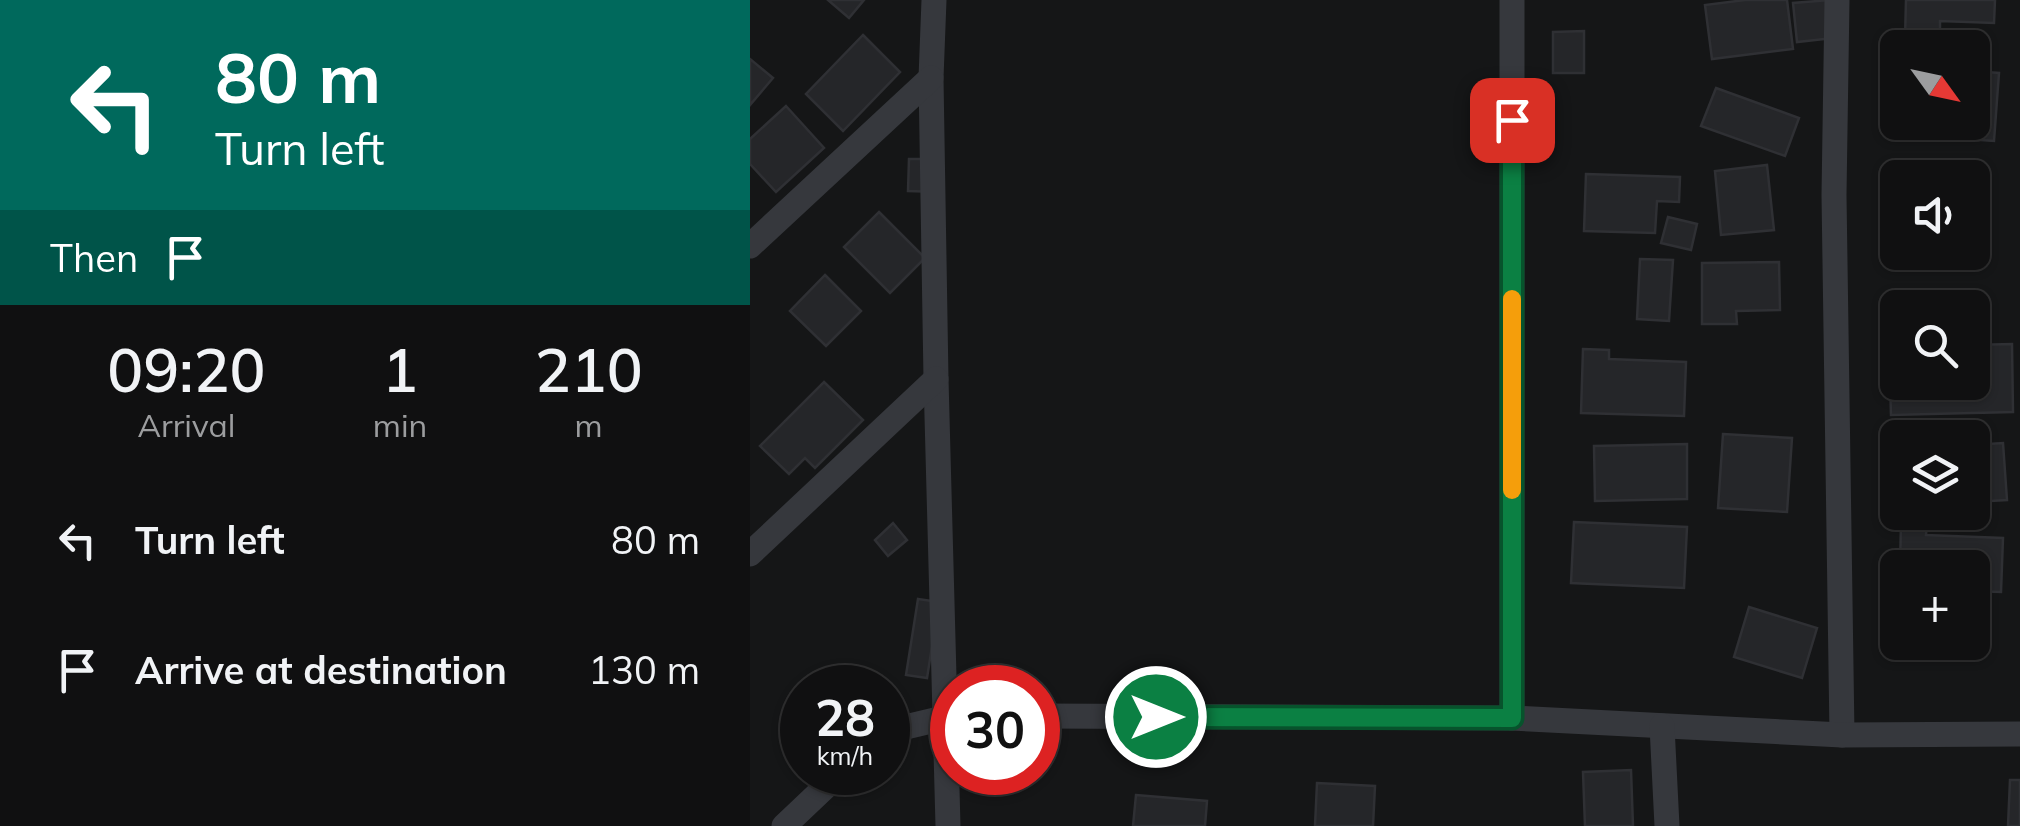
<!DOCTYPE html>
<style>
:root{--surface:#101011;--page:#1e1e1f;--text:#f1f3f6;--muted:#9c9d9f;--line:#303031}
body{margin:0;font-family:Mulish,sans-serif;background:var(--page);color:var(--text);height:100vh;display:flex;flex-direction:column;font-size:38px;white-space:nowrap}
*{box-sizing:border-box;margin:0}
p{font-size:32px;color:var(--muted)}
.icon{flex:none;width:55px;height:55px;fill:none;stroke:currentColor;stroke-width:2;stroke-linecap:round;stroke-linejoin:round}
.map{position:relative;flex:1;overflow:hidden}
.drawer{display:flex;flex-direction:column;background:var(--surface);width:750px}
.drawer>*{flex:none}
.guide{background:#00695c;color:#fff;overflow:hidden}
.needle{width:65px;rotate:123deg}
.fabs{position:absolute;left:1130px;top:30px;display:grid;gap:20px}
.fabs a{display:grid;place-items:center;width:110px;height:110px;border-radius:15px;background:var(--surface);box-shadow:0 2px 8px #0004,0 0 0 2px var(--line);font-size:50px}
.speed{position:absolute;left:30px;top:665px;display:flex;gap:20px;font-size:50px;font-weight:700;text-align:center}
.speed>*{display:grid;place-content:center;width:130px;height:130px;border-radius:50%;background:var(--surface);box-shadow:0 2px 8px #0004,0 0 0 2px var(--line);line-height:1}
.speed small{font-size:25px;font-weight:400}
.speed .limit{border:15px solid #d22;background:#fff;color:#111}
.pin{position:absolute;display:grid;place-items:center;width:85px;height:85px;color:#fff;margin:-42px;border-radius:20px;box-shadow:0 5px 15px #0006}
.me{position:absolute;width:110px;margin:-55px;rotate:90deg;stroke-linejoin:round;filter:drop-shadow(0 0 8px #0008)}
.turn{display:flex;align-items:center;gap:35px;height:210px;padding:0 50px;font-size:45px}
.turn .icon{width:130px;height:130px;stroke-width:2.5}
.turn b{display:block;font-size:70px;line-height:85px}
.then{display:flex;align-items:center;height:95px;padding:0 50px;background:#0003;gap:20px;font-size:38px}
.eta{display:flex;justify-content:space-evenly;align-items:center;height:170px;text-align:center}
.eta b{font-size:60px;font-weight:600;line-height:70px}
ul{padding:0;list-style:none}
li{display:flex;align-items:center;gap:30px;height:130px;padding:0 50px}
li div{flex:1}
li b{display:block;font-size:38px}
li em{font-style:normal}
main{display:flex;flex:1;min-height:0}
.map>svg:first-child{display:block}
.building{fill:#252629;stroke:#2f3034;stroke-width:2.5}
.lines{fill:none;stroke-linecap:round;stroke-linejoin:round}
.minor{stroke:#36383d;stroke-width:25}
.route-casing{stroke:#07532c;stroke-width:25}
.route{stroke:#0b8043;stroke-width:18}
.slow{stroke:#f59e0b;stroke-width:18}
</style>
<main>
<section class="drawer">
<div class="guide">
<div class="turn"><svg class="icon" aria-label="left" viewBox="0 0 24 24"><path d="M17 20v-9H6M10 6l-5 5 5 5"/></svg><div><b>80 m</b>Turn left</div></div>
<div class="then">Then<svg class="icon" aria-label="arrive" viewBox="0 0 24 24"><path d="M6 21V4h12l-3 4 3 4H6"/></svg></div>
</div>
<div class="eta">
<div><b>09:20</b><p>Arrival</p></div>
<div><b>1</b><p>min</p></div>
<div><b>210</b><p>m</p></div>
</div>
<ul>
<li><svg class="icon" aria-label="left" viewBox="0 0 24 24"><path d="M17 20v-9H6M10 6l-5 5 5 5"/></svg><div><b>Turn left</b></div><em>80 m</em></li>
<li><svg class="icon" aria-label="arrive" viewBox="0 0 24 24"><path d="M6 21V4h12l-3 4 3 4H6"/></svg><div><b>Arrive at destination</b></div><em>130 m</em></li>
</ul>
</section>
<div class="map">
<svg width="1270" height="826" viewBox="0 0 1270 826">
<rect width="100%" height="100%" fill="#151617"/>
<g class="building">
<path d="M 78,0 L 114,0 L 99,18 Z"/>
<path d="M 995,0 L 1037,0 L 1043,49 L 962,59 L 955,5 Z"/>
<path d="M 1080,0 L 1084,38 L 1047,42 L 1043,3 Z"/>
<path d="M 1156,0 L 1245,0 L 1244,23 L 1190,21 L 1190,40 L 1155,38 Z"/>
<path d="M 834,31 L 834,73 L 803,73 L 803,32 Z"/>
<path d="M 113,35 L 150,72 L 93,131 L 56,94 Z"/>
<path d="M 0,59 L 23,78 L 0,105 Z"/>
<path d="M 1222,71 L 1249,73 L 1244,141 L 1186,137 L 1187,122 L 1222,122 Z"/>
<path d="M 966,88 L 1049,118 L 1035,156 L 951,126 Z"/>
<path d="M 36,106 L 74,148 L 26,192 L 0,164 L 0,139 Z"/>
<path d="M 159,159 L 191,159 L 190,192 L 158,191 Z"/>
<path d="M 1017,165 L 1024,230 L 971,235 L 965,171 Z"/>
<path d="M 836,174 L 930,177 L 929,202 L 907,201 L 905,233 L 834,231 Z"/>
<path d="M 129,212 L 175,258 L 140,293 L 94,247 Z"/>
<path d="M 918,217 L 947,224 L 941,250 L 911,243 Z"/>
<path d="M 890,259 L 923,260 L 919,321 L 887,319 Z"/>
<path d="M 1029,262 L 1030,310 L 986,311 L 987,324 L 952,324 L 952,263 Z"/>
<path d="M 75,275 L 111,311 L 76,346 L 40,311 Z"/>
<path d="M 1262,344 L 1263,412 L 1141,415 L 1139,346 L 1148,346 L 1148,382 L 1222,382 L 1222,345 Z"/>
<path d="M 833,349 L 859,350 L 859,359 L 936,362 L 934,416 L 831,413 Z"/>
<path d="M 74,382 L 113,420 L 65,468 L 55,458 L 39,474 L 10,446 Z"/>
<path d="M 973,434 L 1042,438 L 1037,512 L 968,508 Z"/>
<path d="M 1253,443 L 1257,500 L 1222,502 L 1222,445 Z"/>
<path d="M 937,444 L 937,499 L 845,501 L 844,446 Z"/>
<path d="M 824,522 L 937,527 L 934,588 L 821,583 Z"/>
<path d="M 1151,522 L 1177,523 L 1176,535 L 1253,538 L 1251,592 L 1222,591 L 1222,568 L 1150,568 Z"/>
<path d="M 143,523 L 157,540 L 138,556 L 125,540 Z"/>
<path d="M 168,599 L 189,602 L 177,678 L 156,675 Z"/>
<path d="M 999,607 L 1067,628 L 1052,678 L 984,657 Z"/>
<path d="M 105,666 L 126,688 L 84,688 Z"/>
<path d="M 881,770 L 883,826 L 835,826 L 833,772 Z"/>
<path d="M 1260,780 L 1270,780 L 1270,826 L 1258,826 Z"/>
<path d="M 567,783 L 625,786 L 623,826 L 565,826 Z"/>
<path d="M 386,795 L 457,801 L 455,826 L 383,826 Z"/>
</g>
<g class="lines">
<g class="minor">
<path d="M 184,0 L 181,78 L 186,379 L 198,826"/>
<path d="M 1087,0 L 1084,195 L 1092,735"/>
<path d="M 0,246 L 181,78"/>
<path d="M 0,554 L 186,379"/>
<path d="M 288,716 L 762,718 L 1092,735 L 1270,734"/>
<path d="M 762,718 L 762,0"/>
<path d="M 912,726 L 917,826"/>
<path d="M 138,734 L 143,730 L 202,716"/>
<path d="M 34,826 L 91,772"/>
</g>
</g>
<g class="lines">
<defs>
<path id="route" d="M 406,717 L 762,718 L 762,120"/>
</defs>
<use href="#route" class="route-casing"/>
<use href="#route" class="route"/>
<path class="slow" d="M 762,299 L 762,490"/>
</g>
</svg>
<div class="fabs">
<a><svg class="needle" viewBox="-14 -14 28 28"><path d="M0-13l5 13h-10z" fill="#e53935"/><path d="M0 13l5-13h-10z" fill="#9c9d9f"/></svg></a>
<a><svg class="icon" aria-label="sound" viewBox="0 0 24 24"><path d="M4 9h4l5-4v14l-5-4H4zM17 9q2 3 0 6"/></svg></a>
<a><svg class="icon" aria-label="search" viewBox="0 0 24 24"><circle cx="10" cy="10" r="6"/><path d="M15 15l6 6"/></svg></a>
<a><svg class="icon" aria-label="layers" viewBox="0 0 24 24"><path d="M12 4l9 5-9 5-9-5zM3 14l9 5 9-5"/></svg></a>
<a>+</a>
</div>
<div class="speed"><div>28<small>km/h</small></div><div class="limit">30</div></div>
<div class="pin" style="left:762px;top:120px;background:#d93025"><svg class="icon" aria-label="arrive" viewBox="0 0 24 24"><path d="M6 21V4h12l-3 4 3 4H6"/></svg></div>
<svg class="me" style="left:406px;top:717px" viewBox="-20 -20 40 40"><circle r="17" fill="#0b8043" stroke="#fff" stroke-width="3"/><path d="M0-11L8 9 0 5-8 9z" fill="#fff"/></svg>
</div>
</main>
